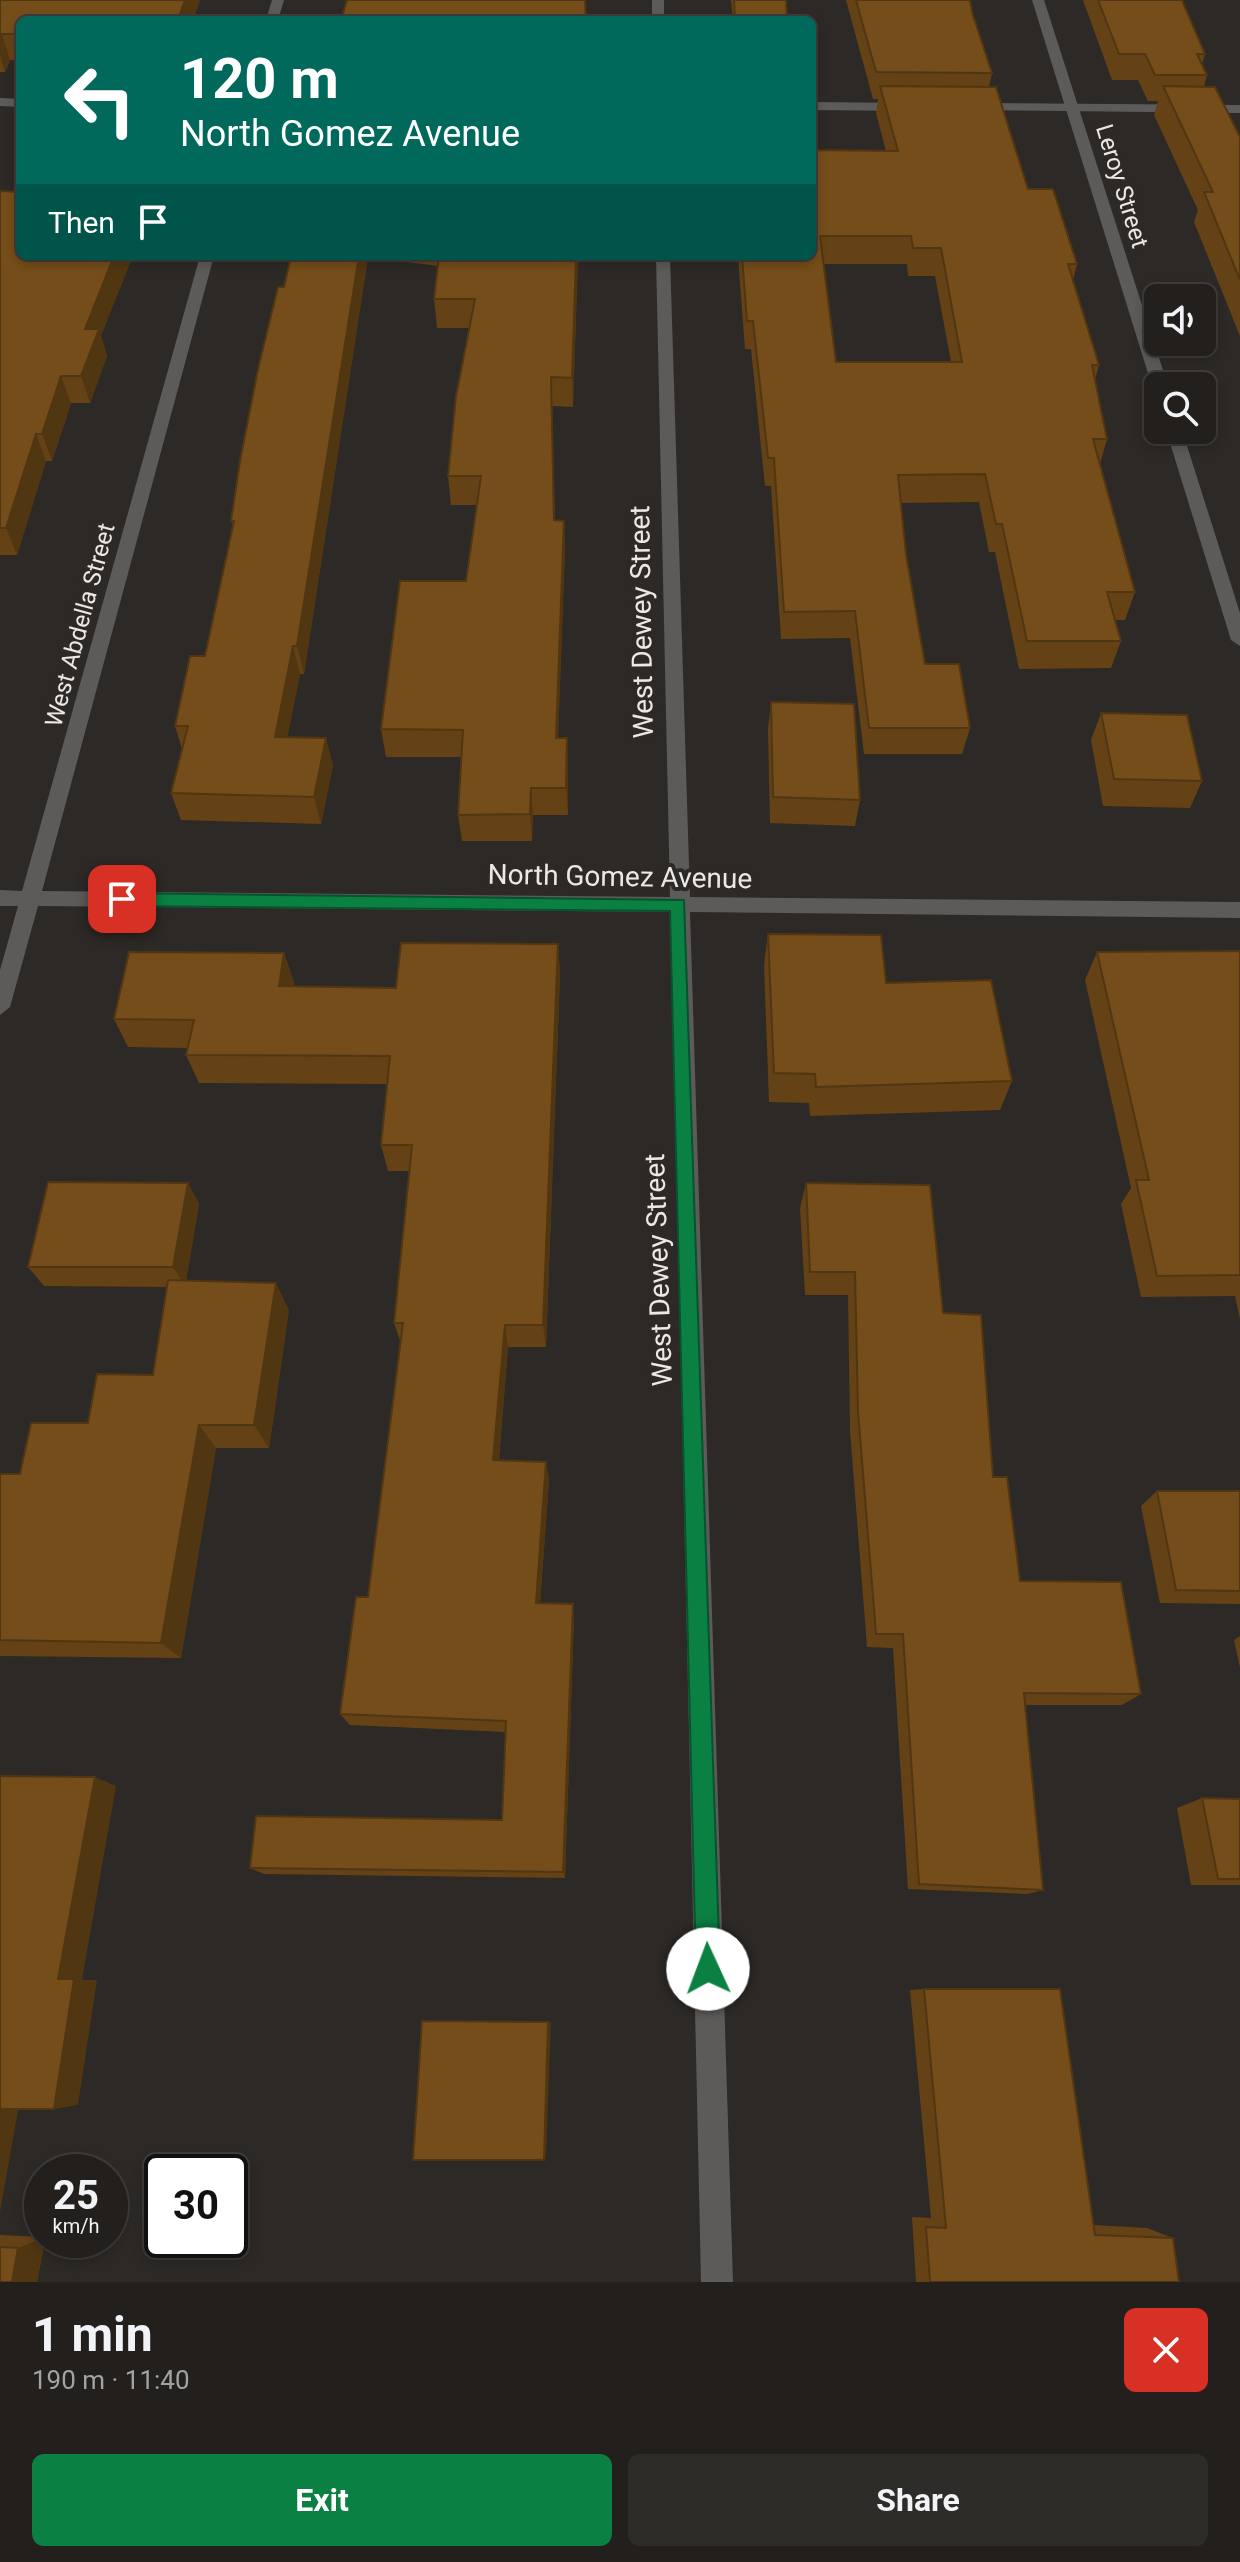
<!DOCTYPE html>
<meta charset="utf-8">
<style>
:root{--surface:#221f1c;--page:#2e2c29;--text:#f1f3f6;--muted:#a2a2a3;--line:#3f3d3b;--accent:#0b8043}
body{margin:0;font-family:Roboto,sans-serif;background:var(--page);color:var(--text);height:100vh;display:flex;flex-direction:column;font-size:30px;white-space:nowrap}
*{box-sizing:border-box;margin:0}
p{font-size:26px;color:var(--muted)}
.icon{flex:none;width:44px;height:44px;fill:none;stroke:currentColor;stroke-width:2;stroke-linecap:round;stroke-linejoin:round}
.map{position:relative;height:2282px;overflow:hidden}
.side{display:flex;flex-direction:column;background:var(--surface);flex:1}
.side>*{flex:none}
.guide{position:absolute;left:16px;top:16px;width:800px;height:244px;border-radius:12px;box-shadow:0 4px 12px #0003,0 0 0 2px var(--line);background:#00695c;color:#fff;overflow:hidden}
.buttons{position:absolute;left:1144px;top:284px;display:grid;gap:16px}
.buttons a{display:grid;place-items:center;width:72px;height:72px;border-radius:12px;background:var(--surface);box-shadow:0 4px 12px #0003,0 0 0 2px var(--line);font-size:40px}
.speed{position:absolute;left:24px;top:2154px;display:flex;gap:16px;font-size:40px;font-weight:700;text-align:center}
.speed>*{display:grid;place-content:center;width:104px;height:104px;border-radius:50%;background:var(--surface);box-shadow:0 4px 12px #0003,0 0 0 2px var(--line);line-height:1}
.speed small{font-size:20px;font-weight:400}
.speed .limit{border:4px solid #111;border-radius:12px;background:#fff;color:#111}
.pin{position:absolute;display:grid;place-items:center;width:68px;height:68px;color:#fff;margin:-34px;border-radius:16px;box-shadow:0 4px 12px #0006}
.me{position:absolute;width:88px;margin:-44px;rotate:358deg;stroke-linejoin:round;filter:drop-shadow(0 0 6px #0008)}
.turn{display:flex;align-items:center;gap:28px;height:168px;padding:0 32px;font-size:36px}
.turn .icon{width:104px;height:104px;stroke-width:2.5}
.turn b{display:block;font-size:56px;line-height:68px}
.then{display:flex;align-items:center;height:76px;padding:0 32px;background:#0003;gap:16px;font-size:30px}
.round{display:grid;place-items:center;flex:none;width:84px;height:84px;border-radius:12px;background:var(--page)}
.overview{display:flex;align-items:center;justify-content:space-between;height:136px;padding:0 32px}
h1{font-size:48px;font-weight:700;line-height:60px}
.button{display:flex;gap:16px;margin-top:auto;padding:16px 32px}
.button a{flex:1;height:92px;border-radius:12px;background:var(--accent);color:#fff;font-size:32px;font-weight:700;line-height:92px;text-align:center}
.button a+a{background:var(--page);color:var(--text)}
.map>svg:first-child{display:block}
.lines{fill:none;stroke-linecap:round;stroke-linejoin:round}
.minor{fill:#5c5b59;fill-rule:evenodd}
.tertiary{fill:#5c5b59;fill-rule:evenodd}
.wall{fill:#644216;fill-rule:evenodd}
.shaded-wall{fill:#513612}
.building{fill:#744d1a;stroke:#513612;stroke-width:2;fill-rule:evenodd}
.route{fill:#0b8043;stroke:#07532c;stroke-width:2}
.labels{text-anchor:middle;stroke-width:8;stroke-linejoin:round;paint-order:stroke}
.far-street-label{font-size:24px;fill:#ebe8e6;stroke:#2d2926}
.street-label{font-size:28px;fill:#ebe8e6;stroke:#2d2926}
</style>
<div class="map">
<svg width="1240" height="2282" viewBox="0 0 1240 2282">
<rect width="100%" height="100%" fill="#2d2926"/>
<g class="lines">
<g class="minor">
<path d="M 272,0 L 284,0 L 278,20 L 266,20 Z"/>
<rect x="652" y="0" width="12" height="20"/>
<path d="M 1032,0 L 1044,0 L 1168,386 L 1158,386 L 1158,390 L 1152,386 Z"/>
<path d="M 200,256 L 214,256 L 42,891 L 670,897 L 656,256 L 670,256 L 690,897 L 1240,902 L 1240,918 L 690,912 L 733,2282 L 701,2282 L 671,912 L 38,906 L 10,1007 L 0,1015 L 0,970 L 18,906 L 0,906 L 0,890 L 22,891 Z"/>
<path d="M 1166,430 L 1182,430 L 1240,613 L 1240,646 L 1231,640 Z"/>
</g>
<g class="tertiary">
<path d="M 0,98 L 20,99 L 20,107 L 0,106 Z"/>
<path d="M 812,102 L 907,103 L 913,107 L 907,111 L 812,110 Z"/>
<path d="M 973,103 L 1240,105 L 1240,113 L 969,110 L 969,104 Z"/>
</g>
</g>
<g class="wall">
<path d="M 0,0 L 200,0 L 193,20 L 20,20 L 20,60 L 10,60 L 5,72 L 0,72 Z"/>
<path d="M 731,0 L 786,0 L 787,20 L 733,20 Z"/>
<path d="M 846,0 L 970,0 L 972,12 L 992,73 L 989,87 L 1028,189 L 1077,264 L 1073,280 L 1099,365 L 1095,380 L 1107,439 L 1100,464 L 1135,592 L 1125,620 L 1115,620 L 1121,641 L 1111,668 L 1019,669 L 995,552 L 989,552 L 979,502 L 901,503 L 906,554 L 925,664 L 970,728 L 962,754 L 864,754 L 850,638 L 781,639 L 771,486 L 765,486 L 751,349 L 745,349 L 738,256 L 812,256 L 812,150 L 886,151 L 876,113 L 878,99 L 873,99 ZM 823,264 L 907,264 L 908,276 L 935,276 L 951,362 L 836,362 Z"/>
<path d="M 1083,0 L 1182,0 L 1205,54 L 1202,64 L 1207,75 L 1204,87 L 1240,137 L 1240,336 L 1194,222 L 1198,210 L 1154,115 L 1158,101 L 1148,101 L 1138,80 L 1112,80 Z"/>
<path d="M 0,191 L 101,336 L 107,356 L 90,403 L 71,403 L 52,461 L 46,461 L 17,555 L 0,555 Z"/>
<path d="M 291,256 L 578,256 L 573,407 L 552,406 L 555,520 L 564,521 L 565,549 L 558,738 L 568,765 L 568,815 L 533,815 L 532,841 L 462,841 L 458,815 L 461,757 L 386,757 L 381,729 L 466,581 L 477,505 L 451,505 L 448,476 L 469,328 L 437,328 L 434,299 L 438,266 L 368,257 L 304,674 L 300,674 L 287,737 L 333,765 L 321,824 L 181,820 L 171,793 L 182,749 L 175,726 L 205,656 L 233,527 L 231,521 Z"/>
<path d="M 771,702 L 860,800 L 855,826 L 770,823 L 768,729 Z"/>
<path d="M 1101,713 L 1202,781 L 1190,808 L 1103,806 L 1091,740 Z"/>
<path d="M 768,934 L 886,983 L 1012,1081 L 1000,1110 L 810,1116 L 809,1103 L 769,1102 L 764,965 Z"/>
<path d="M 558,944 L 560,974 L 546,1347 L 508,1347 L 499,1460 L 546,1462 L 549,1481 L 540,1603 L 574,1619 L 565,1878 L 264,1874 L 250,1868 L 502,1820 L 506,1732 L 350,1725 L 340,1714 L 368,1597 L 401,1343 L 394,1323 L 410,1171 L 388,1171 L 381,1145 L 387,1084 L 199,1083 L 186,1055 L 188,1048 L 128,1047 L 114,1019 L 284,953 L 294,983 L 293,986 L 396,988 Z"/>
<path d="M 1240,951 L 1240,1319 L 1235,1296 L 1141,1297 L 1121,1204 L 1131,1188 L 1085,980 L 1097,952 Z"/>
<path d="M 188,1183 L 199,1204 L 186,1281 L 289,1310 L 269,1448 L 216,1448 L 181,1658 L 0,1656 L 0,1474 L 20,1474 L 153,1375 L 167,1287 L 44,1286 L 28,1267 Z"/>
<path d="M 806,1183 L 943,1313 L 993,1477 L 1020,1581 L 1141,1694 L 1122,1705 L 1025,1705 L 1043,1890 L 1027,1894 L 908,1889 L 893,1648 L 867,1647 L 850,1431 L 848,1295 L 805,1295 L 800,1208 Z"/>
<path d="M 1157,1491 L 1240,1491 L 1240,1604 L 1160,1603 L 1141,1506 Z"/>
<path d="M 1240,1636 L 1240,1668 L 1234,1640 Z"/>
<path d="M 1202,1798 L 1240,1799 L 1240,1885 L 1191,1885 L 1177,1808 Z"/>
<path d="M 924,1989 L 1094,2225 L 1147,2228 L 1173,2238 L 1179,2282 L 916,2282 L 912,2217 L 931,2218 L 910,1990 Z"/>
<path d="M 0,2235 L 42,2237 L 42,2240 L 45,2240 L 37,2282 L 0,2282 Z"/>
</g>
<g class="shaded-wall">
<path d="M 185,0 L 200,0 L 193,20 L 178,20 Z"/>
<path d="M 2,34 L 10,60 L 5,72 L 0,55 L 0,39 Z"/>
<path d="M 114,256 L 133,256 L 101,336 L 107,356 L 90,403 L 81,376 L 85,329 Z"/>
<path d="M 359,256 L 368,257 L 304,674 L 297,646 Z"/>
<path d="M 576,256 L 578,256 L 573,407 L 572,378 Z"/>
<path d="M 61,376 L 71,403 L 52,461 L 42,434 Z"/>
<path d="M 36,434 L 46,461 L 17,555 L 6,528 Z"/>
<path d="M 564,521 L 565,549 L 557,765 L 556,738 Z"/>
<path d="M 293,646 L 300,674 L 282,764 L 275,737 Z"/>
<path d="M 326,738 L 333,765 L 321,824 L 314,797 Z"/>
<path d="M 567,738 L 568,765 L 568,815 L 566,788 Z"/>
<path d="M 531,788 L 533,815 L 532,841 L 530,814 Z"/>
<path d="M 558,944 L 560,974 L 546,1347 L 543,1325 Z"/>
<path d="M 284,953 L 294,983 L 288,1015 L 279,986 Z"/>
<path d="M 188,1183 L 199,1204 L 185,1287 L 173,1267 Z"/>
<path d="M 276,1283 L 289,1310 L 269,1448 L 254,1425 Z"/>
<path d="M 505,1325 L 508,1347 L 497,1479 L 493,1460 Z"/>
<path d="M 199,1425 L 216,1448 L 181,1658 L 161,1643 Z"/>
<path d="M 546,1462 L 549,1481 L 539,1618 L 536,1603 Z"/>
<path d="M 573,1604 L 574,1619 L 565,1878 L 563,1872 Z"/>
<path d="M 95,1777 L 116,1786 L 82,1980 L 97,1980 L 78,2105 L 54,2109 L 58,1979 Z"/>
<path d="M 548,2022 L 551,2022 L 546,2155 L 544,2160 Z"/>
<path d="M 19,2105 L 0,2212 L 0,2108 Z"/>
<path d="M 42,2238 L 42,2240 L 45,2240 L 37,2282 L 12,2282 L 18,2248 Z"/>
</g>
<g class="building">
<path d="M 0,0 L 185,0 L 178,20 L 20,20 L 20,34 L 2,34 L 0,39 Z"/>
<path d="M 347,0 L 585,0 L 586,20 L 341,20 Z"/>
<path d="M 734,0 L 786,0 L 787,20 L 735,20 Z"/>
<path d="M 856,0 L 970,0 L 972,12 L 992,73 L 876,72 Z"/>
<path d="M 1098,0 L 1182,0 L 1205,54 L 1197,54 L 1207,75 L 1155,75 L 1145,54 L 1119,54 Z"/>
<path d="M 880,86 L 996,87 L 1028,189 L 1053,189 L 1077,264 L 1068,264 L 1099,365 L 1092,365 L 1107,439 L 1093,439 L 1135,592 L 1107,592 L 1121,641 L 1027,641 L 1002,524 L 996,524 L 985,474 L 898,475 L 906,554 L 925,664 L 959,664 L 970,728 L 869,728 L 855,611 L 784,612 L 774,458 L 768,458 L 753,321 L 747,321 L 742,256 L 812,256 L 812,150 L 898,151 ZM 820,236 L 911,236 L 913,248 L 941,248 L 962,362 L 836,362 Z"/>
<path d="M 1163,86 L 1215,87 L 1240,137 L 1240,280 L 1204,192 L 1213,192 Z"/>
<path d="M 0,191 L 20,192 L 20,256 L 114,256 L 85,329 L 99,329 L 81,376 L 61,376 L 42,434 L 36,434 L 6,528 L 0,528 Z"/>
<path d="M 291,256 L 359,256 L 297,646 L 293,646 L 275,737 L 326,738 L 314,797 L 171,793 L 188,726 L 175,726 L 190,656 L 205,656 L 234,521 L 231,521 L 240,461 L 258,369 L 278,287 L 284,287 Z"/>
<path d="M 439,256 L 576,256 L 572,378 L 551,377 L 554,520 L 564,521 L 556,738 L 567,738 L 566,788 L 531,788 L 530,814 L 458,815 L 463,730 L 381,729 L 400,581 L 466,581 L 481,476 L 448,476 L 456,396 L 475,299 L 434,299 Z"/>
<path d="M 771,702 L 854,704 L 860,800 L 773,797 Z"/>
<path d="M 1101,713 L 1187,715 L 1202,781 L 1114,779 Z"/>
<path d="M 768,934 L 881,935 L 886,983 L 991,980 L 1012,1081 L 816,1087 L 815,1074 L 774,1073 Z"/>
<path d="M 401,943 L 558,944 L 543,1325 L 505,1325 L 493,1460 L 546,1462 L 536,1603 L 573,1604 L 563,1872 L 250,1868 L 256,1816 L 502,1820 L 506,1721 L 340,1714 L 356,1597 L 368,1597 L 403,1323 L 394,1323 L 412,1145 L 381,1145 L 390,1056 L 186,1055 L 194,1020 L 114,1019 L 129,952 L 284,953 L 279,986 L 396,988 Z"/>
<path d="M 1240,951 L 1240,1275 L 1157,1276 L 1136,1180 L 1149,1180 L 1097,952 Z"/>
<path d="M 48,1182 L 188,1183 L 173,1267 L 28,1267 Z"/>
<path d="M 806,1183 L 930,1185 L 943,1313 L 981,1315 L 993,1477 L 1007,1477 L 1020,1581 L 1121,1582 L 1141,1694 L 1024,1693 L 1043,1890 L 919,1884 L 903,1634 L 876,1634 L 858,1411 L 855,1272 L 810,1272 Z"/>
<path d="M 168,1280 L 276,1283 L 254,1425 L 199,1425 L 161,1643 L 0,1640 L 0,1474 L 20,1474 L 31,1423 L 88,1423 L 97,1374 L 153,1375 Z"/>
<path d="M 1157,1491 L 1240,1491 L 1240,1591 L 1176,1590 Z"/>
<path d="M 0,1776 L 95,1777 L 58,1979 L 74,1979 L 54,2109 L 0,2109 Z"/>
<path d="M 1202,1798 L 1240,1799 L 1240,1879 L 1218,1879 Z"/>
<path d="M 924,1989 L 1060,1989 L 1095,2235 L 1173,2238 L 1179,2282 L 930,2282 L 926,2227 L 946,2228 Z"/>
<path d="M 422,2021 L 548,2022 L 544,2160 L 413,2160 Z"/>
<path d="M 0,2247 L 18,2248 L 12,2282 L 0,2282 Z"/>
</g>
<path class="route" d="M 122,893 L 684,900 L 720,1969 L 716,1978 L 708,1981 L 699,1978 L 696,1969 L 670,911 L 122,906 L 114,899 Z"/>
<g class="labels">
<g class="far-street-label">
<text transform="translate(1122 186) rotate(73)" y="8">Leroy Street</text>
<text transform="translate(80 625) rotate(-75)" y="8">West Abdella Street</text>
</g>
<g class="street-label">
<text transform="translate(641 622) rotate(-91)" y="10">West Dewey Street</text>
<text transform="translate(620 876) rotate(1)" y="10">North Gomez Avenue</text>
<text transform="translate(658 1270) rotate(-92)" y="10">West Dewey Street</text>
</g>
</g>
</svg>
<div class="buttons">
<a><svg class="icon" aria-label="sound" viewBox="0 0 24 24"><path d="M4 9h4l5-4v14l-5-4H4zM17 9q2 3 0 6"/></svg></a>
<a><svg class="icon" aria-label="search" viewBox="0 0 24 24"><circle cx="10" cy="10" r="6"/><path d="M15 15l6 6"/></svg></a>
</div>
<div class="speed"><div>25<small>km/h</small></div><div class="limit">30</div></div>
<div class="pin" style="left:122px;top:899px;background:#d93025"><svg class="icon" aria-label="arrive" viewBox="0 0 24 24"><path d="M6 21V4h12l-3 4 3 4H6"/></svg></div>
<svg class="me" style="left:708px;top:1969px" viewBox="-20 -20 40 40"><circle r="19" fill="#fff"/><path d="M0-13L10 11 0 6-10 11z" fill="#0b8043"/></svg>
<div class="guide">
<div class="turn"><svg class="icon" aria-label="left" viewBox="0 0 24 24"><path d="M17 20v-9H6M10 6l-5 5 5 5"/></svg><div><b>120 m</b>North Gomez Avenue</div></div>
<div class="then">Then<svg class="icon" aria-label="arrive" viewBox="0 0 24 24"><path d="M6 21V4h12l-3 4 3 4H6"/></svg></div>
</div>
</div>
<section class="side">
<div class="overview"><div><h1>1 min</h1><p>190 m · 11:40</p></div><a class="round" style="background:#d93025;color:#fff"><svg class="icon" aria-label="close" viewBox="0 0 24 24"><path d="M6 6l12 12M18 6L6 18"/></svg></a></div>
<div class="button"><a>Exit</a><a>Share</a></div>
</section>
